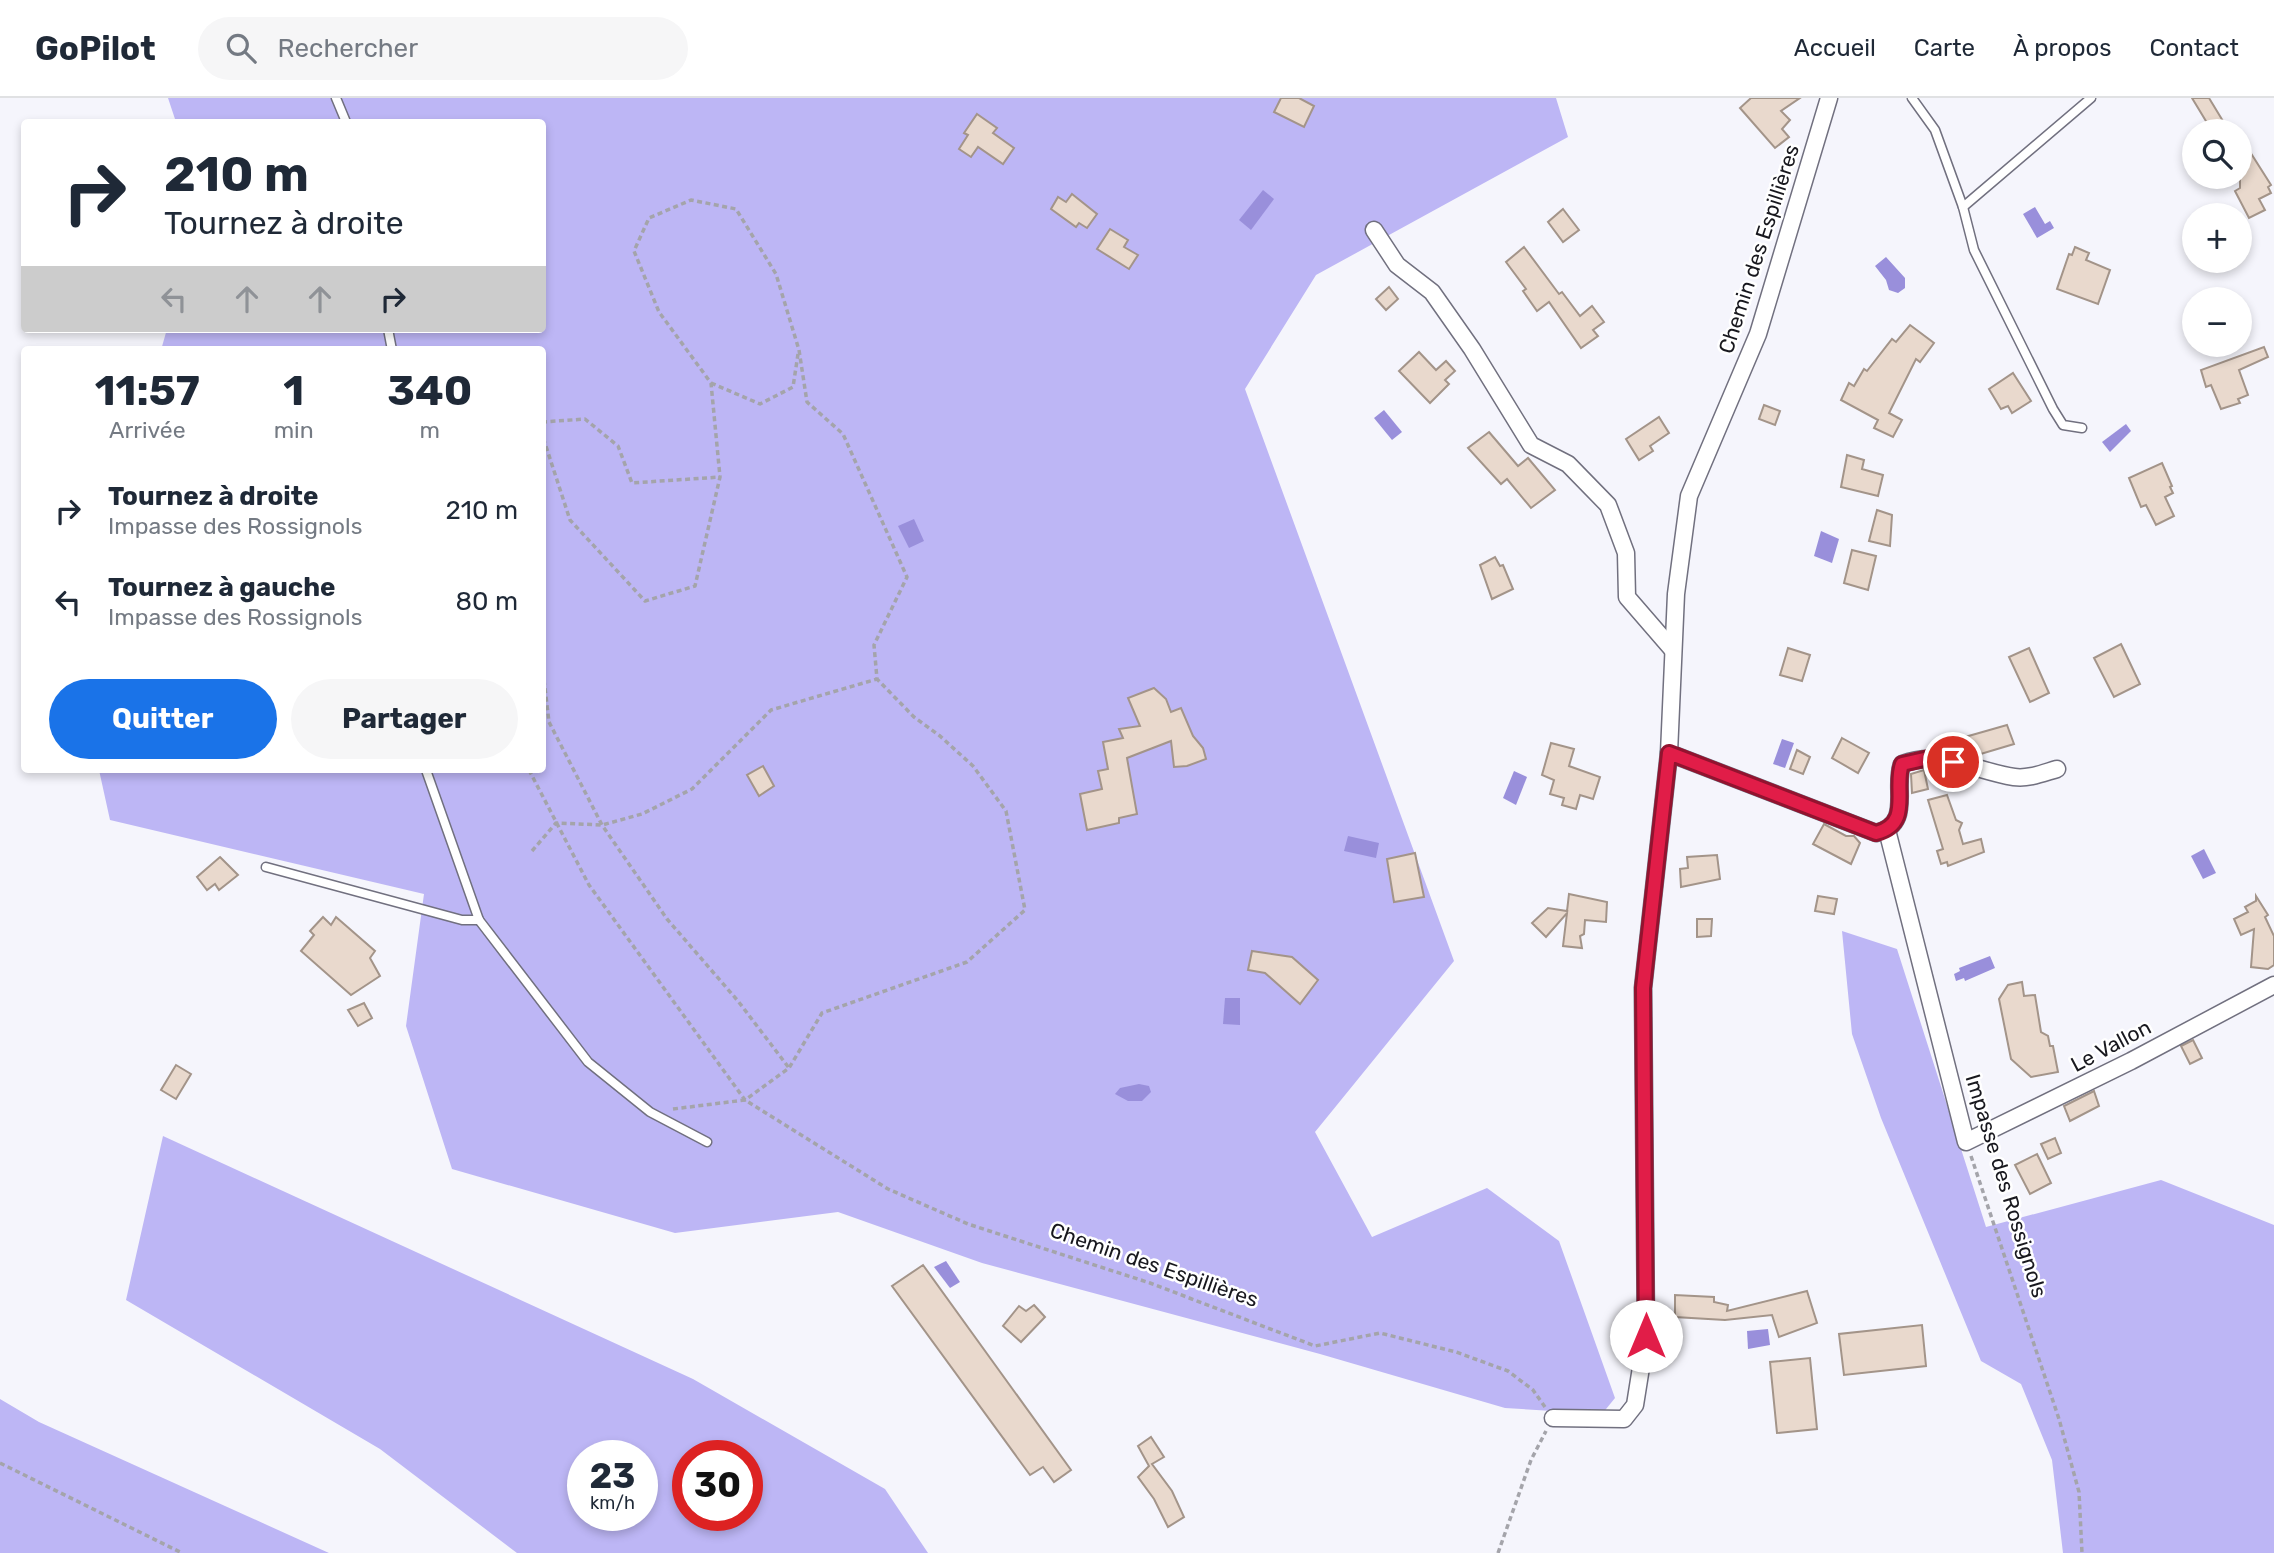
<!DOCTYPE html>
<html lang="fr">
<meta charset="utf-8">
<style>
:root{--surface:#fff;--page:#f6f6f7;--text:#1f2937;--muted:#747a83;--line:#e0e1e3;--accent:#1a73e8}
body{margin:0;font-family:Rubik,sans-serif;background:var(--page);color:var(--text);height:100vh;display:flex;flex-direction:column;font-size:26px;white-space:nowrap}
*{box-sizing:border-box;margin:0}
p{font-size:23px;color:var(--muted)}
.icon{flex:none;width:38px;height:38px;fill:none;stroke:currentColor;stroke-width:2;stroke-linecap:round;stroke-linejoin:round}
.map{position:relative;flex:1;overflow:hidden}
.sheet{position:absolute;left:21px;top:248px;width:525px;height:427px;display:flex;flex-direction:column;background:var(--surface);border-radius:7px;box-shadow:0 4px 10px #0003}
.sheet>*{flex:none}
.banner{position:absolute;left:21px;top:21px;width:525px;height:214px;border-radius:7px;box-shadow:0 4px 10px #0003;background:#fff;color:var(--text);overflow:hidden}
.tools{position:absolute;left:2182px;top:21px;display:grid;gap:14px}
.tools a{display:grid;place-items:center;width:70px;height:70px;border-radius:50%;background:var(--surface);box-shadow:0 4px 10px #0003;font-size:35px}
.speed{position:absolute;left:567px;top:1342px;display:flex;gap:14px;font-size:35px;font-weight:700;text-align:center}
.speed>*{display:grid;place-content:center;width:91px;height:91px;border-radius:50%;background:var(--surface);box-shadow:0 4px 10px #0003;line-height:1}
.speed small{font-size:18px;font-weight:400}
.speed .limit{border:10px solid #d22;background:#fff;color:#111}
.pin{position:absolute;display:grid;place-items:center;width:60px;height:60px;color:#fff;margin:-30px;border:4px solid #fff;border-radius:50%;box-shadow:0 2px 7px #0007}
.me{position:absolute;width:77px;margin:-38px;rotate:0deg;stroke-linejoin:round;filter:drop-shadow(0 0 5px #0008)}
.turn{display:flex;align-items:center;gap:24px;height:147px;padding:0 28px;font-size:32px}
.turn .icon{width:91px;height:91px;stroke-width:2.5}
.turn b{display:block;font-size:49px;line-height:60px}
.lanes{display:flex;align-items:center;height:66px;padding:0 28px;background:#0003;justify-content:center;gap:35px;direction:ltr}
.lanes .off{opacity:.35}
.eta{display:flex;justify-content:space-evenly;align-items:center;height:119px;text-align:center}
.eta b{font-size:42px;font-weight:700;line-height:49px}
.primary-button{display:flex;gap:14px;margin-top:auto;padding:14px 28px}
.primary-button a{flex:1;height:80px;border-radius:42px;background:var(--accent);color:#fff;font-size:28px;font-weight:700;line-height:80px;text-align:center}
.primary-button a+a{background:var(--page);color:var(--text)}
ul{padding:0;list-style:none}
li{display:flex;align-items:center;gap:21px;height:91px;padding:0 28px}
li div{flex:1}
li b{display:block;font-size:26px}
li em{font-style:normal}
header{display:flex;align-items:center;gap:42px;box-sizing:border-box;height:98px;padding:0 35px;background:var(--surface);border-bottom:2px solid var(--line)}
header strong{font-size:33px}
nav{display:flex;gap:38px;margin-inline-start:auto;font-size:24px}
.search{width:490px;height:63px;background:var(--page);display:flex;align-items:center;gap:18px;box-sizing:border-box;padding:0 24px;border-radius:38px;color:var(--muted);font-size:26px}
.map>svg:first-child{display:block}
.forest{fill:#bdb6f5;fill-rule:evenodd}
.water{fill:#998fdb}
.building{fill:#e9d9cd;stroke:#a39489;stroke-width:2}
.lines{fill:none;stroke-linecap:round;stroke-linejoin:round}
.service-casing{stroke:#71707f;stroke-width:11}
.minor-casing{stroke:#71707f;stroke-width:19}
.path{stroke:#a4a4aa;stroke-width:3.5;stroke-dasharray:5 3.5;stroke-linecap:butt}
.service{stroke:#fff;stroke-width:8}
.minor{stroke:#fff;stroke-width:16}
.route-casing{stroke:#92132f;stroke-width:18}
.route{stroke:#e11d48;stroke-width:12}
.labels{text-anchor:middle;stroke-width:5;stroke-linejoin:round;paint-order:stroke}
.street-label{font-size:21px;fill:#18181e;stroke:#fff}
</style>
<header>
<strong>GoPilot</strong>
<div class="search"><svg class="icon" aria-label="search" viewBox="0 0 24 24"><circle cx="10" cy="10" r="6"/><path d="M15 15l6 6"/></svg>Rechercher</div>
<nav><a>Accueil</a><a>Carte</a><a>À propos</a><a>Contact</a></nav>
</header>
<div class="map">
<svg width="2274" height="1455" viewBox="0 0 2274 1455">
<rect width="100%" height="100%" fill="#f5f5fc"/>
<g class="forest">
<path d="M 168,0 L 1556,0 L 1568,39 L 1316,177 L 1245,291 L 1454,863 L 1315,1034 L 1372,1139 L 1487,1090 L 1559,1143 L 1615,1300 L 1602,1316 L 1505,1310 L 1320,1256 L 982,1165 L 838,1114 L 675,1135 L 452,1071 L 406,928 L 424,796 L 110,722 L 99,672 L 542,672 L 542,252 L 161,252 L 167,231 L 542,231 L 542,24 L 176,24 Z"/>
<path d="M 1842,833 L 1897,851 L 1986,1129 L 2161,1082 L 2274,1127 L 2274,1455 L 2063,1455 L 2052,1362 L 2021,1286 L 1981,1263 L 1881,1020 L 1852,936 Z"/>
<path d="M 163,1038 L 693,1281 L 885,1391 L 928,1455 L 517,1455 L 380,1351 L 126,1202 ZM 583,1358 L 642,1358 L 642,1418 L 583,1418 ZM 688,1358 L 747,1358 L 747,1418 L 688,1418 Z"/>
<path d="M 0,1301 L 39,1324 L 329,1455 L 0,1455 Z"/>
</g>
<g class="water">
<path d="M 1263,92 L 1274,101 L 1251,132 L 1239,122 Z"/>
<path d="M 2035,109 L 2045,126 L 2050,123 L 2054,130 L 2037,140 L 2023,116 Z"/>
<path d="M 1886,159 L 1905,180 L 1905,190 L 1898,195 L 1889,192 L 1886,182 L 1875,168 Z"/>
<path d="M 1384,312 L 1402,334 L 1392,342 L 1374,320 Z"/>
<path d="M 2126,326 L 2131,333 L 2110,354 L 2102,344 Z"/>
<path d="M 914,421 L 924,443 L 909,450 L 898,428 Z"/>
<path d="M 1821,433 L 1839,441 L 1832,465 L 1814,458 Z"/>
<path d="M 1782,641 L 1794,645 L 1785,670 L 1773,666 Z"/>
<path d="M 1514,673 L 1527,679 L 1516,707 L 1503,700 Z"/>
<path d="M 1348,738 L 1379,745 L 1376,760 L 1344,753 Z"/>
<path d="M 2204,751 L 2216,775 L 2203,781 L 2191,758 Z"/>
<path d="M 1990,858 L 1995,870 L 1965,883 L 1964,880 L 1956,883 L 1954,876 L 1960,873 L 1959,870 Z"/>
<path d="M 1225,900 L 1240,900 L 1240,927 L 1223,926 Z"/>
<path d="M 1139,986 L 1149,988 L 1151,994 L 1142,1003 L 1128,1003 L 1115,996 L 1120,990 Z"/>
<path d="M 946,1163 L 960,1184 L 950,1190 L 934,1169 Z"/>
<path d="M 1768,1231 L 1770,1247 L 1748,1251 L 1747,1233 Z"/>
</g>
<g class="building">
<path d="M 1281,0 L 1299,0 L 1314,8 L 1304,29 L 1274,14 Z"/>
<path d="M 1751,0 L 1800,0 L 1781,13 L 1790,22 L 1782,31 L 1789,39 L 1775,50 L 1740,10 Z"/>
<path d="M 2192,0 L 2209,0 L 2229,33 L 2212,33 Z"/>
<path d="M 977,16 L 997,30 L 993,35 L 1014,50 L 1003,66 L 978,49 L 971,59 L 959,51 L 968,37 L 964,35 Z"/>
<path d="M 2240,38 L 2271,87 L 2268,89 L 2271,95 L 2259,101 L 2265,112 L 2249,120 L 2235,93 L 2240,90 Z"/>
<path d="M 1072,96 L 1097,116 L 1087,130 L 1079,125 L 1076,129 L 1051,111 L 1058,99 L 1066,104 Z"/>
<path d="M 1563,111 L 1579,132 L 1563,144 L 1548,124 Z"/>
<path d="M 1110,131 L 1128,142 L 1124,149 L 1138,157 L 1129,171 L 1097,151 Z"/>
<path d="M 1524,149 L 1559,196 L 1562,194 L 1580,218 L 1592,208 L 1604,224 L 1593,232 L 1598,238 L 1581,250 L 1549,204 L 1537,213 L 1523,193 L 1526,191 L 1506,164 Z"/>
<path d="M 2075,149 L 2089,155 L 2086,162 L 2110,172 L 2098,206 L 2057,191 L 2069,156 L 2072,157 Z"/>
<path d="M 1389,189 L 1398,201 L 1386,212 L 1376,201 Z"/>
<path d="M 1910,227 L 1934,245 L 1920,264 L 1916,261 L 1889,315 L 1902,322 L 1893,339 L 1874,330 L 1878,322 L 1841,302 L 1849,285 L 1854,288 L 1864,271 L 1867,273 L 1892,241 L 1896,244 Z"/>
<path d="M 2264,249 L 2268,259 L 2239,272 L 2248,297 L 2238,301 L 2240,305 L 2221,311 L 2211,287 L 2206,289 L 2201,272 Z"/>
<path d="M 1419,254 L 1436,272 L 1446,263 L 1455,273 L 1445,282 L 1449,286 L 1430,305 L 1399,273 Z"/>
<path d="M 2013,275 L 2031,303 L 2012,315 L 2008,308 L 2001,311 L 1989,291 Z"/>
<path d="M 1764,307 L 1780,313 L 1775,327 L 1759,321 Z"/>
<path d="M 1659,319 L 1669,335 L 1650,348 L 1653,353 L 1639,362 L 1626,341 Z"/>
<path d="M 1489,334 L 1518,368 L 1528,360 L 1555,392 L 1531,410 L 1507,381 L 1501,386 L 1468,350 Z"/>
<path d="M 1847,357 L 1864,362 L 1862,371 L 1883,377 L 1878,398 L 1841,389 Z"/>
<path d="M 2162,365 L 2172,388 L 2170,389 L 2173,395 L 2165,399 L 2174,418 L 2156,427 L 2146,407 L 2141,409 L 2129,380 Z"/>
<path d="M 1877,412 L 1892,417 L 1890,448 L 1869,443 Z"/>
<path d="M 1852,452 L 1876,458 L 1868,492 L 1844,485 Z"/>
<path d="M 1495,459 L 1500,468 L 1503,467 L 1513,491 L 1492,501 L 1480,467 Z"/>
<path d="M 2121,546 L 2140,586 L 2114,599 L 2094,560 Z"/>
<path d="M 1788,550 L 1810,557 L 1802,583 L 1780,577 Z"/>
<path d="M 2029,550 L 2049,595 L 2030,604 L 2009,559 Z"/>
<path d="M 1154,590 L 1166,601 L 1171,614 L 1181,610 L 1193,638 L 1203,650 L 1206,661 L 1187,668 L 1174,669 L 1171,643 L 1127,660 L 1137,716 L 1119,720 L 1119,725 L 1087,732 L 1080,696 L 1102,691 L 1098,673 L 1108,671 L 1103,644 L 1123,640 L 1119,631 L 1140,628 L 1128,600 Z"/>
<path d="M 2007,627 L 2014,646 L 1974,658 L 1954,653 L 1951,643 Z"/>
<path d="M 1842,640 L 1869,655 L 1858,675 L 1832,660 Z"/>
<path d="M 1551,645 L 1574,651 L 1569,668 L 1600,679 L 1593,701 L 1580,697 L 1576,711 L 1562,707 L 1564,700 L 1550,696 L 1554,682 L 1542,677 Z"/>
<path d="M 1797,652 L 1810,659 L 1803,676 L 1790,671 Z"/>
<path d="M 763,668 L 774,688 L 759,698 L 747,677 Z"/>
<path d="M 1924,672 L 1928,691 L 1912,695 L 1911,676 Z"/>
<path d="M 1947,697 L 1956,722 L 1962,725 L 1959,732 L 1963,746 L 1981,741 L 1984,754 L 1948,768 L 1947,764 L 1941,766 L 1937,753 L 1943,751 L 1928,702 Z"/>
<path d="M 1824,726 L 1846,738 L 1854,738 L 1860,745 L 1851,766 L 1813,746 Z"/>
<path d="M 1415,755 L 1424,799 L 1394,804 L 1387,761 Z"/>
<path d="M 1717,757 L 1720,781 L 1681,789 L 1680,771 L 1688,770 L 1687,759 Z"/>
<path d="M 220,759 L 238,777 L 219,792 L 215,786 L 207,792 L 197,779 Z"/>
<path d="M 1569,796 L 1607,804 L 1606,824 L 1585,822 L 1584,836 L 1580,838 L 1582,850 L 1563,848 L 1567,815 L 1546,839 L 1532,825 L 1548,810 L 1567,813 Z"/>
<path d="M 1818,798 L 1837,801 L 1834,816 L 1815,813 Z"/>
<path d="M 2256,798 L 2268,817 L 2265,819 L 2274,838 L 2274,867 L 2268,871 L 2251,869 L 2254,831 L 2241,837 L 2234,821 L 2248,814 L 2245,809 L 2256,803 Z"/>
<path d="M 323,819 L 331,827 L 336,819 L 375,853 L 370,860 L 380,878 L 351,897 L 301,853 L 314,837 L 310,833 Z"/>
<path d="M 1697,821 L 1712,821 L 1711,838 L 1697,839 Z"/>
<path d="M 1252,853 L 1292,859 L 1318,882 L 1300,906 L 1265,875 L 1248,872 Z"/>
<path d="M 2022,884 L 2024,898 L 2035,897 L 2041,934 L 2048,938 L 2050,948 L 2053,948 L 2058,974 L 2031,979 L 2011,961 L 1999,901 L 2008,887 Z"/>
<path d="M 364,905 L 372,920 L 358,928 L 348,912 Z"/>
<path d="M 2193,942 L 2202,960 L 2190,966 L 2181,948 Z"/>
<path d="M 176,967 L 191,976 L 176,1001 L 161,992 Z"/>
<path d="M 2094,993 L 2099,1008 L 2070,1023 L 2064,1008 Z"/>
<path d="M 2055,1040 L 2061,1055 L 2048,1061 L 2041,1046 Z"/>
<path d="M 2037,1056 L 2051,1085 L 2030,1096 L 2015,1067 Z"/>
<path d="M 923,1167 L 1071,1372 L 1054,1384 L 1043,1369 L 1030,1377 L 892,1188 Z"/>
<path d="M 1807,1193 L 1817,1225 L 1779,1239 L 1772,1217 L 1725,1222 L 1675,1219 L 1675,1197 L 1714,1199 L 1714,1204 L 1728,1207 L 1727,1213 Z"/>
<path d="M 1034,1207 L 1045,1219 L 1021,1244 L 1003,1228 L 1019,1208 L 1026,1213 Z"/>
<path d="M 1922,1227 L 1926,1268 L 1844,1277 L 1839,1236 Z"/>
<path d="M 1810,1260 L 1817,1331 L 1777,1335 L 1770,1264 Z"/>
<path d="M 1151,1339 L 1164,1359 L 1152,1366 L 1172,1393 L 1184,1419 L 1168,1429 L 1154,1401 L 1138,1379 L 1149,1368 L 1138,1348 Z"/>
</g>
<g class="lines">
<defs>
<g id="service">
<path d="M 336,0 L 346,24"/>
<path d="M 1912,0 L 1935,32 L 1963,109 L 1974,152 L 2053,311 L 2063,327 L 2082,330"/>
<path d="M 1963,109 L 2091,0"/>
<path d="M 388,231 L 392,252"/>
<path d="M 426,672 L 479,822 L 588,964 L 650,1014 L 707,1044"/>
<path d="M 266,769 L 462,822 L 479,822"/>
</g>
<g id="minor">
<path d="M 1374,132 L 1397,167 L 1432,194 L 1472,251 L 1531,347 L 1568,366 L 1608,407 L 1626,455 L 1627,499 L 1672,551"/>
<path d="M 1669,655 L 1876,735 C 1913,726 1893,690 1902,666 C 1941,651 1975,673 2014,679 C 2029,681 2043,675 2057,671"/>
<path d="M 1887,732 L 1966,1044 L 2131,963 L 2274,887"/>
<path d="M 1553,1320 L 1624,1321 L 1635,1307 L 1646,1238 L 1643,890 L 1669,655 L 1676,496 L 1689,398 L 1758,236 L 1829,0"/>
</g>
</defs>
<use href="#service" class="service-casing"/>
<use href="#minor" class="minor-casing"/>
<g class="path">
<path d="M 711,285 L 760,306 L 793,289 L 798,256"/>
<path d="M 542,324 L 585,321 L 618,348 L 632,385 L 720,379"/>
<path d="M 542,565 L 549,624 L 602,727 L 667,821 L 738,903 L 789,970"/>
<path d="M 529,672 L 589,787 L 745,1002 L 789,970 L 822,915 L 967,864 L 1025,812 L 1006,713 L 973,668 L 940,638 L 914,619 L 877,581 L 874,547 L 907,479 L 843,336 L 807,304 L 799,252 L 776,176 L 736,111 L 691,102 L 649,120 L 634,153 L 659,214 L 711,285 L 720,379 L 695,488 L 645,503 L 570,422 L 542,336"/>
<path d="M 532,753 L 556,725 L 602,727 L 642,716 L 692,691 L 771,612 L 877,581"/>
<path d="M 673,1011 L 745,1002 L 888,1091 L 968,1126 L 1150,1185 L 1315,1248 L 1380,1235 L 1456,1254 L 1508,1273 L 1533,1292 L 1545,1309"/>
<path d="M 1971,1058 L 2059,1321 L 2079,1394 L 2082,1455"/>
<path d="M 0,1365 L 182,1455"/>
<path d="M 1498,1455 L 1531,1362 L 1546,1333"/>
</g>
<use href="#service" class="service"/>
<use href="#minor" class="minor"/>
</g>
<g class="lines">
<defs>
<path id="route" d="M 1646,1238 L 1643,890 L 1669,655 L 1876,735 C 1913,726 1893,690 1902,666 L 1933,659 L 1953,664"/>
</defs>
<use href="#route" class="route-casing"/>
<use href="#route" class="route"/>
</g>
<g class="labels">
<g class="street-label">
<text transform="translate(1759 151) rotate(-72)" y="7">Chemin des Espillières</text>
<text transform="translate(2111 948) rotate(-28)" y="7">Le Vallon</text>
<text transform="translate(2006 1088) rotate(73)" y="7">Impasse des Rossignols</text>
<text transform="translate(1154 1167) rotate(19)" y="7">Chemin des Espillières</text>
</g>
</g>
</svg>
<div class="tools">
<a><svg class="icon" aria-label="search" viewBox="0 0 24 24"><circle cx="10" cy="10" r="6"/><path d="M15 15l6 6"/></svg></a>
<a>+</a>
<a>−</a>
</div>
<div class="speed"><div>23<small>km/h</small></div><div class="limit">30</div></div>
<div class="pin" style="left:1953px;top:664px;background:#d93025"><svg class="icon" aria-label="arrive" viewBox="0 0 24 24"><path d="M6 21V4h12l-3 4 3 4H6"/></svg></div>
<svg class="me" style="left:1646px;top:1238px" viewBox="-20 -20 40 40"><circle r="19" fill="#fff"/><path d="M0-13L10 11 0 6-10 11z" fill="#e11d48"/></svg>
<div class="banner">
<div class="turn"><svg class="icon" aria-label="right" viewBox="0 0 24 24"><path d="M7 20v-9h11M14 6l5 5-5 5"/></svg><div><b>210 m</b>Tournez à droite</div></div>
<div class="lanes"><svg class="icon off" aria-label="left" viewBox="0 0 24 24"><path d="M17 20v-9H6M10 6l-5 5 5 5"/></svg><svg class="icon off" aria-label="ahead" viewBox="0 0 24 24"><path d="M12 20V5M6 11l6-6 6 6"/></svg><svg class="icon off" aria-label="ahead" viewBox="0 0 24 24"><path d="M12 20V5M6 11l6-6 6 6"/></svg><svg class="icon" aria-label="right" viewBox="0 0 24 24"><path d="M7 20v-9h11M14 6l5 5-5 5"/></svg></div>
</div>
<section class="sheet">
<div class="eta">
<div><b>11:57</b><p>Arrivée</p></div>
<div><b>1</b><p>min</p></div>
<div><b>340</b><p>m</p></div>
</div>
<ul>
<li><svg class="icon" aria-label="right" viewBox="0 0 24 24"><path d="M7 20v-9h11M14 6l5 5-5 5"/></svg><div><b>Tournez à droite</b><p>Impasse des Rossignols</p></div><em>210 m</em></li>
<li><svg class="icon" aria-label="left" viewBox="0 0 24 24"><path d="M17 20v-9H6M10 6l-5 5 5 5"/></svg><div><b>Tournez à gauche</b><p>Impasse des Rossignols</p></div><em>80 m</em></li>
</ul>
<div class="primary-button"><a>Quitter</a><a>Partager</a></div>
</section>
</div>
